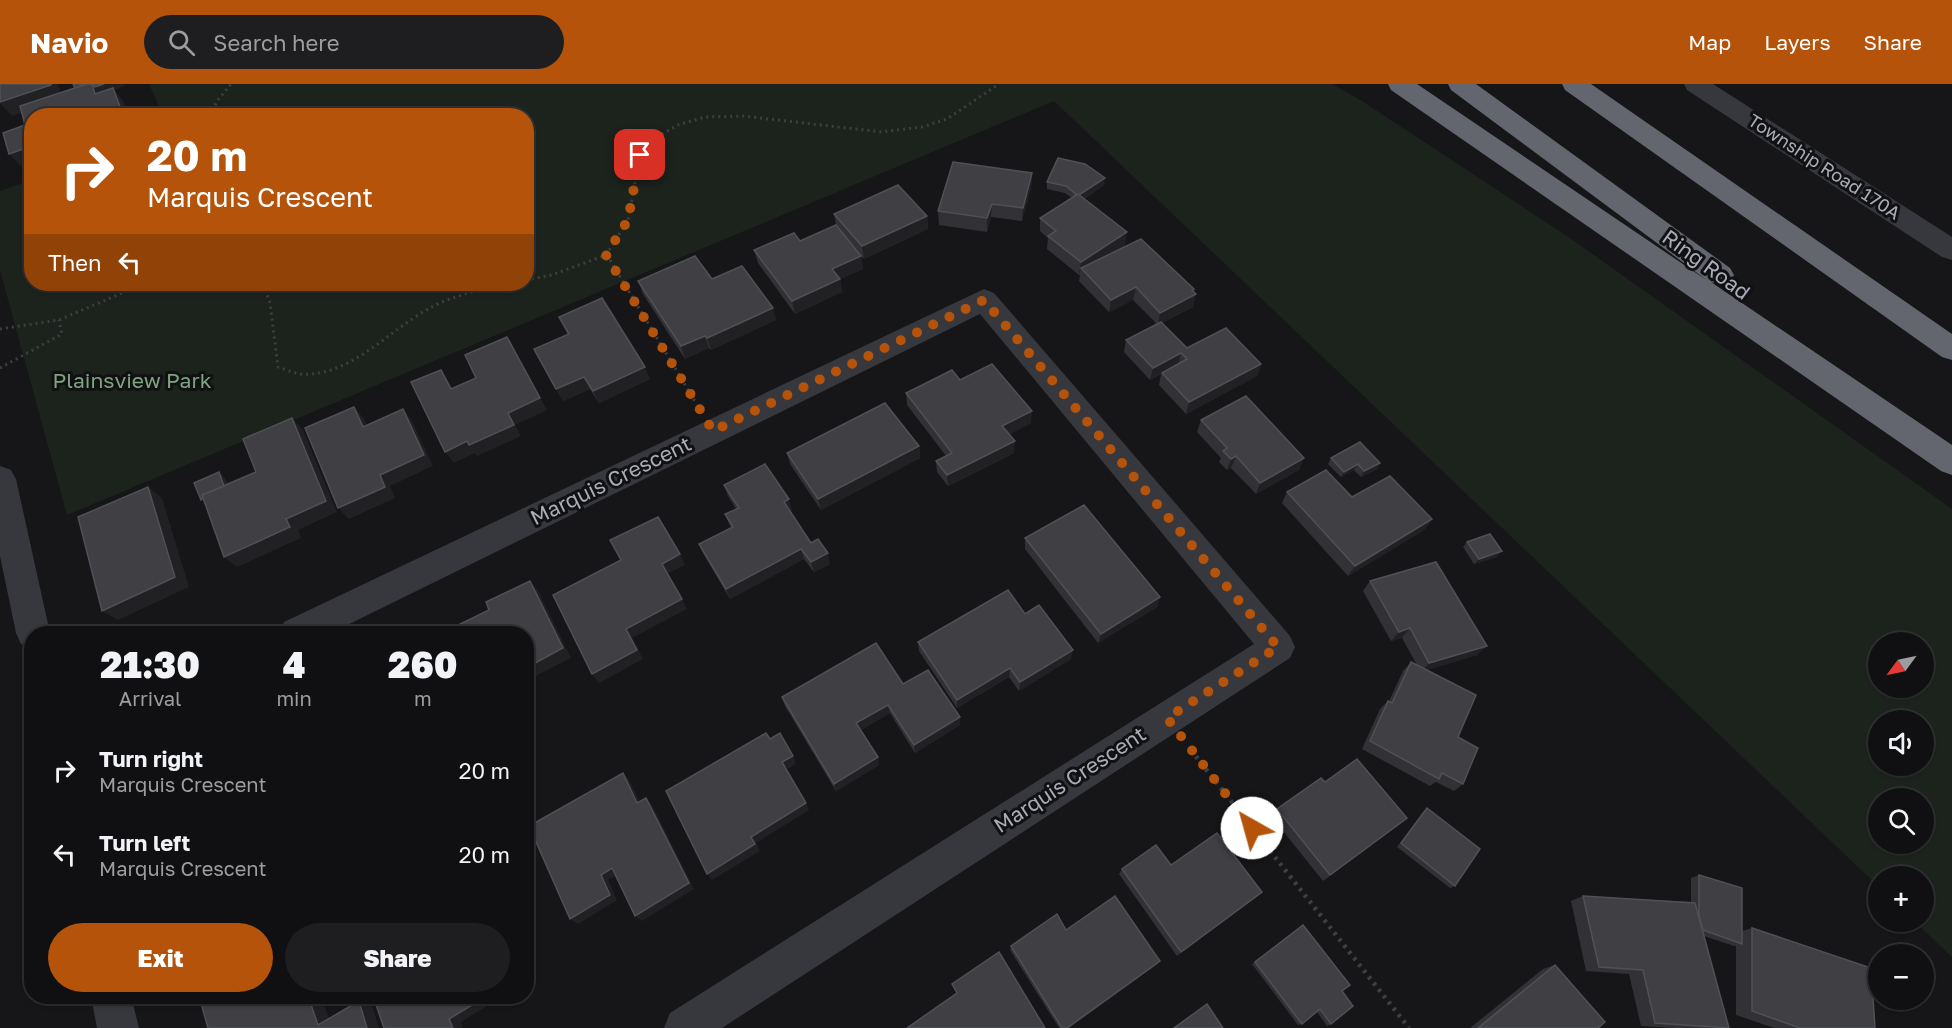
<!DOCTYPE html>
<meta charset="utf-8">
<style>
:root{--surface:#101012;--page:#1e1e20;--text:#f1f3f6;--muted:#9c9d9f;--line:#303032;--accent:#b45309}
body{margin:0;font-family:"Golos Text",sans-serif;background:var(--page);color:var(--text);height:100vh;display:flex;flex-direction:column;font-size:22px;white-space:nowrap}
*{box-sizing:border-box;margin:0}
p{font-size:20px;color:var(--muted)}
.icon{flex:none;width:33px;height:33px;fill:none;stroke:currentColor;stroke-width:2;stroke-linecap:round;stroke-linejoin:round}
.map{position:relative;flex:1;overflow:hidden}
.sheet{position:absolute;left:24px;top:542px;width:510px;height:378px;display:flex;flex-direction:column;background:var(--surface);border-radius:24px;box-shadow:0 2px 4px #0004,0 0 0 2px var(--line)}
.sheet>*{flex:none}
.top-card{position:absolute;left:24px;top:24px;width:510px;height:183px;border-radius:24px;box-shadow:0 2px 4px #0004,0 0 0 2px var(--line);background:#b45309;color:#fff;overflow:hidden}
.needle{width:39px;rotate:237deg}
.controls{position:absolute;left:1868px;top:548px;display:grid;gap:12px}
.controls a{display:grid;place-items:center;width:66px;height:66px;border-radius:50%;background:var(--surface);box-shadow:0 2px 4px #0004,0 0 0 2px var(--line);font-size:30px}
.pin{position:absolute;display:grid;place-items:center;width:51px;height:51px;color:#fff;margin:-26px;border-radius:12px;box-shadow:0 3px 9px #0006}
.me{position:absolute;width:66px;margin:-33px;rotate:322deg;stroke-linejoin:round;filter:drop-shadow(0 0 4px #0008)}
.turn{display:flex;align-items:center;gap:21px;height:126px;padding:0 24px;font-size:27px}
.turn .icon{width:78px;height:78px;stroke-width:2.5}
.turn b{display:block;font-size:42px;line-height:51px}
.then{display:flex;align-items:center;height:57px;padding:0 24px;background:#0003;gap:12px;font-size:22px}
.eta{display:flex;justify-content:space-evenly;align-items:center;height:102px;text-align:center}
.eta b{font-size:36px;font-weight:800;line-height:42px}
.button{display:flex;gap:12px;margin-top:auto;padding:12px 24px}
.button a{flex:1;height:69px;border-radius:36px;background:var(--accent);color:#fff;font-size:24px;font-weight:800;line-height:69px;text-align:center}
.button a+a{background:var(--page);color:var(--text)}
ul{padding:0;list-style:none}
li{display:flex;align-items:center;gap:18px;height:84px;padding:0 24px}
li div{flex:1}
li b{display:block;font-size:22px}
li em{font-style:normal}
header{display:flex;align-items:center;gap:36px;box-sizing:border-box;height:84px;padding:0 30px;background:var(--accent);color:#fff}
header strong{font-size:28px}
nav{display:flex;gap:33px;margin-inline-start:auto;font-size:21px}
.search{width:420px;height:54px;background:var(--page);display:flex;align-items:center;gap:15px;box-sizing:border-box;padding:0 21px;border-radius:33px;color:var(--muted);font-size:22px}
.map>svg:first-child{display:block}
.green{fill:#1c231d;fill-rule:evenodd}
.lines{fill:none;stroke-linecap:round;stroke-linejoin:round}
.path-far1{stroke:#3d3f44;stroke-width:3;stroke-dasharray:2 4;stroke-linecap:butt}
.path{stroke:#3d3f44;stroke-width:4.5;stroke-dasharray:3 5;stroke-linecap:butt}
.minor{fill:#37383d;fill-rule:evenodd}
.motorway{fill:#63666e;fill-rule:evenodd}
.wall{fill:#323236}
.shaded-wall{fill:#212124}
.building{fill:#3f3f44;stroke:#4f5156;stroke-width:1.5}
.route{stroke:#b45309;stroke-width:10;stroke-dasharray:0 18}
.labels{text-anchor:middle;stroke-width:6;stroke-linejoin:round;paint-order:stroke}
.far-street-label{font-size:18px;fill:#a8adb8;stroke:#111113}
.street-label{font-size:21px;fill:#a8adb8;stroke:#111113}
.park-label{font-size:21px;fill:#7fa381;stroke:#111113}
</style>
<header>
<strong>Navio</strong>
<div class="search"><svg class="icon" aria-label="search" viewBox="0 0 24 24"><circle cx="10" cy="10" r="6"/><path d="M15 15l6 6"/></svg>Search here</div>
<nav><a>Map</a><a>Layers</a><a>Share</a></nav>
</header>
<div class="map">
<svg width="1952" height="944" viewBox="0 0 1952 944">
<rect width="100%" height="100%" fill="#161618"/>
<path class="green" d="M 149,0 L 1332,0 L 1362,17 L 1567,152 L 1952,425 L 1952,873 L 1914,837 L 1923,837 L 1923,792 L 1878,792 L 1878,802 L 1054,17 L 67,431 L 0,186 L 0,107 L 31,96 L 32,200 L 526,200 L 526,32 L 163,31 ZM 1878,558 L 1923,558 L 1923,603 L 1878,603 ZM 1878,636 L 1923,636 L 1923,681 L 1878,681 ZM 1878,714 L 1923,714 L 1923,759 L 1878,759 Z"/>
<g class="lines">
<g class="path-far1">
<path d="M 210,32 L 217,17 L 231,0"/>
<path d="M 607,171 L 696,319"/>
<path d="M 526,196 L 552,191 L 606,171 L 628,136 L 640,71 L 655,54 L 678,41 L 705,33 L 743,32 L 882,48 L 922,43 L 947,35 L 999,0"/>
<path d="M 263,200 L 270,219 L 278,283 C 285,285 293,289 300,290 C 349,294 388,247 428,225 C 453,211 483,205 511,200"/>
<path d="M 0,245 L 59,236 L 143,200"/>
<path d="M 0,284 L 62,250 L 59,236"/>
</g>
<path class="path" d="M 1191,666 L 1409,944"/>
<g class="minor">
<path d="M 1684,0 L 1713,0 L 1952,153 L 1952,176 L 1942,173 L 1687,6 Z"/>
<path d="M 984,205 L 994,209 L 1290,552 L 1295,563 L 1290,574 L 722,944 L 664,944 L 670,929 L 1254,560 L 980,230 L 331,549 L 279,549 L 284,538 Z"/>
<path d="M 0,382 L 11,386 L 16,395 L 50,549 L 32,549 L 32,564 L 21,560 L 16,549 L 0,472 Z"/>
<path d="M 91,912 L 131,912 L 139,944 L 97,944 Z"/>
</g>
<g class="motorway">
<path d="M 1388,0 L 1417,0 L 1708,197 L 1451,6 L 1448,0 L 1476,0 L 1730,184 L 1734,191 L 1730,198 L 1720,201 L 1711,198 L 1952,361 L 1952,391 L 1941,387 L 1391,6 Z"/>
<path d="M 1562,0 L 1591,0 L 1952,250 L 1952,276 L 1942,273 L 1565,6 Z"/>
</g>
</g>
<g class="wall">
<path d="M 1032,89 L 1031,103 L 1022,137 L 991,133 L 987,148 L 939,141 L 938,127 Z"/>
<path d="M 1047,98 L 1104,101 L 1084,115 L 1125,162 L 1120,165 L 1194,205 L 1193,223 L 1162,239 L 1187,264 L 1261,280 L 1257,292 L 1186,330 L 1159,301 L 1161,290 L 1150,296 L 1124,268 L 1126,256 L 1157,240 L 1133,216 L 1109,228 L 1079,197 L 1080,191 L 1079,191 L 1047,165 L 1048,154 L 1040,147 L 1040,134 L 1072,114 L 1065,109 L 1047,105 Z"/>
<path d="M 834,130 L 927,132 L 928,145 L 864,175 L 861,172 L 863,185 L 840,195 L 842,208 L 795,230 L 758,179 L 754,166 L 800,157 L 836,141 Z"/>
<path d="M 712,195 L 776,236 L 711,266 L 709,264 L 685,275 L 643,210 L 638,197 Z"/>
<path d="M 559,233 L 650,295 L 599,319 L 590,305 L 563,317 L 534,265 L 568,251 Z"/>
<path d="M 960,296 L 1031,339 L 1009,350 L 1014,369 L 948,402 L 937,388 L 936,377 L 946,372 L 907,321 L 906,309 Z"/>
<path d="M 1201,336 L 1304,374 L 1299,386 L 1256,410 L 1231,384 L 1227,386 L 1219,378 L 1221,374 L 1197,348 Z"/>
<path d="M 919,362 L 920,374 L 821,426 L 790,380 L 787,369 Z"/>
<path d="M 1331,374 L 1377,385 L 1361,393 L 1354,386 L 1341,393 L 1328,380 Z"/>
<path d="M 724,401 L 792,426 L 790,427 L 811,459 L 830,480 L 814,488 L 804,475 L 730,515 L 704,471 L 699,460 L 731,444 L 725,430 L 736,425 L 728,412 Z"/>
<path d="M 1287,408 L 1432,435 L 1424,446 L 1348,492 L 1282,419 Z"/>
<path d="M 1025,454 L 1160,513 L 1157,523 L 1098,559 L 1025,465 Z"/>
<path d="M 1467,458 L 1497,473 L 1474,480 L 1463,463 Z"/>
<path d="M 1370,497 L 1487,562 L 1477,571 L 1427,586 L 1458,653 L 1463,700 L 1454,707 L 1436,698 L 1430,702 L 1362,665 L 1380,625 L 1388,617 L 1389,617 L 1403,587 L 1411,578 L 1417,581 L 1402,554 L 1391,557 L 1363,507 Z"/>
<path d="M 918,558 L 1071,575 L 1019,607 L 1009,593 L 957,624 L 919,567 Z"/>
<path d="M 903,600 L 960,641 L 915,669 L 890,629 L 861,646 L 879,681 L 836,707 L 785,622 L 782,613 Z"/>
<path d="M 1325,698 L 1407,734 L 1323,797 L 1271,732 L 1277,725 Z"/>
<path d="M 1427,724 L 1455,802 L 1450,804 L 1397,763 L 1423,728 Z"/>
<path d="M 1171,781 L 1262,808 L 1256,813 L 1177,872 L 1119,790 L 1122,785 Z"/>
<path d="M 1699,791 L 1742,847 L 1752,844 L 1875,944 L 1774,944 L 1736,931 L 1736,862 L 1734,862 L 1704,852 L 1729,944 L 1674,944 L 1641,942 L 1629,890 L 1586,887 L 1571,817 L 1583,812 L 1691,818 L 1691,794 Z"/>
<path d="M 1303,841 L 1342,907 L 1331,940 L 1327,942 L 1317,928 L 1302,940 L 1298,941 L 1252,880 Z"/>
<path d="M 1011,862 L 1160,877 L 1156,881 L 1069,944 L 1059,944 L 1010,866 Z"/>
<path d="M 1555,881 L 1598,944 L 1470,944 L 1543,885 Z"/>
</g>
<g class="shaded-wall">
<path d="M 51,0 L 58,0 L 63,15 L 12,32 L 0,19 L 0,18 Z"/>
<path d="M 92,0 L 124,0 L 125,2 L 114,6 L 124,18 L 129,32 L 110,32 L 83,16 Z"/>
<path d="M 32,62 L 32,80 L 22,83 L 9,70 Z"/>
<path d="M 1032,89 L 1031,103 L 1022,137 L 1023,124 Z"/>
<path d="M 1105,94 L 1104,101 L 1077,119 L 1078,112 Z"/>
<path d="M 992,120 L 991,133 L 987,148 L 987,134 Z"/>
<path d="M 927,132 L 928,145 L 864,175 L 862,162 Z"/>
<path d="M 1127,148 L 1125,162 L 1085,188 L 1081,184 L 1079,191 L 1081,178 Z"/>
<path d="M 861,172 L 863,185 L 834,198 L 832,185 Z"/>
<path d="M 840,195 L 842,208 L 795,230 L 792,217 Z"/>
<path d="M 1136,203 L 1133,216 L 1109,228 L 1111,216 Z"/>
<path d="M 1194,205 L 1192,212 L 1196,210 L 1193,223 L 1158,241 L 1160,229 Z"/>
<path d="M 773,224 L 776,236 L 711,266 L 707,254 Z"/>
<path d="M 705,252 L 709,264 L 685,275 L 681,262 Z"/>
<path d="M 507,253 L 547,326 L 515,341 L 521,352 L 477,372 L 475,369 L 454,379 L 445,368 L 508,329 Z"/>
<path d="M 1181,269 L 1178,281 L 1150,296 L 1153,284 Z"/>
<path d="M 1261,280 L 1257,292 L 1186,330 L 1189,318 Z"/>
<path d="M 645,283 L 650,295 L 599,319 L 593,307 Z"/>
<path d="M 441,286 L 449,298 L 459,317 L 451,305 Z"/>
<path d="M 584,293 L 590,305 L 563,317 L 556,305 Z"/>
<path d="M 354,323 L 364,335 L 373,355 L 363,343 Z"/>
<path d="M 403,325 L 412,337 L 433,382 L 390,402 L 395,414 L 349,435 L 338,424 L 380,391 Z"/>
<path d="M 1032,327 L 1031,339 L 1001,354 L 1002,342 Z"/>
<path d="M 292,334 L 303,346 L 337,428 L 298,446 L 301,454 L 237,483 L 224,473 L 286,435 Z"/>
<path d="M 1015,357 L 1014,369 L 948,402 L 947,391 Z"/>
<path d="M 919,362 L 920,374 L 821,426 L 818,415 Z"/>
<path d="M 1236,372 L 1231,384 L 1227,386 L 1231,375 Z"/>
<path d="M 1304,374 L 1299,386 L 1256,410 L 1260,399 Z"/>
<path d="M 1380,379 L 1377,385 L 1361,393 L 1364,387 Z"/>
<path d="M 1358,380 L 1354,386 L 1341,393 L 1344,388 Z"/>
<path d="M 219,388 L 225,394 L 232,410 L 207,421 L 201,416 Z"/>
<path d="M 148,403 L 162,414 L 189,503 L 118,536 L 102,527 Z"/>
<path d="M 789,415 L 792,426 L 787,429 L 784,418 Z"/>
<path d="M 1432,435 L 1424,446 L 1348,492 L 1355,482 Z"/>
<path d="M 801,465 L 804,475 L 730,515 L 726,505 Z"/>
<path d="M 1502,467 L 1497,473 L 1474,480 L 1479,475 Z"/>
<path d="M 828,469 L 830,480 L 814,488 L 811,478 Z"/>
<path d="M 680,470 L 685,481 L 667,490 L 662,480 Z"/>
<path d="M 530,497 L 538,507 L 571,574 L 526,597 Z"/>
<path d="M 1160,513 L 1157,523 L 1098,559 L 1101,550 Z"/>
<path d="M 682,515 L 687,525 L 632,554 L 643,575 L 599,599 L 592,590 L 626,545 Z"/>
<path d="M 1410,544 L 1402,554 L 1391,557 L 1399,548 Z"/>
<path d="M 1487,562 L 1477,571 L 1421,588 L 1429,579 Z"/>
<path d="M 1073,566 L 1071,575 L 1019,607 L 1020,598 Z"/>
<path d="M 1010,584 L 1009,593 L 957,624 L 957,616 Z"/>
<path d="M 888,621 L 890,629 L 858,648 L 856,639 Z"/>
<path d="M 960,633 L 960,641 L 915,669 L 914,661 Z"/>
<path d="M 793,672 L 796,680 L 786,686 L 782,678 Z"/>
<path d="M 878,673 L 879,681 L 836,707 L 834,700 Z"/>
<path d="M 623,689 L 629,696 L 644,726 L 637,719 Z"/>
<path d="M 646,714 L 652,721 L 694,805 L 642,837 L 635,832 Z"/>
<path d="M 806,719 L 809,726 L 756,759 L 760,767 L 712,796 L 707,790 L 751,753 Z"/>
<path d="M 612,784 L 620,790 L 608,796 L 617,816 L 578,840 L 570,835 L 601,791 Z"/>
<path d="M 1262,808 L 1256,813 L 1177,872 L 1181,868 Z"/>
<path d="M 1160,877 L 1156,881 L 1069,944 L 1067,944 Z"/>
<path d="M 308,912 L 321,912 L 332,944 L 318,941 Z"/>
<path d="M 487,912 L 503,912 L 461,938 L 463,944 L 453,944 L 449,935 Z"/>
<path d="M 359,917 L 372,921 L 379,944 L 367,944 Z"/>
</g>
<g class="building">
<path d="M 0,0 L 51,0 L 51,1 L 0,18 Z"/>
<path d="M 73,0 L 87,0 L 75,4 Z"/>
<path d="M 87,0 L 92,0 L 95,10 L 113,4 L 122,28 L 110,32 L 32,32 L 32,62 L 9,70 L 3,49 L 25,41 L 20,22 Z"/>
<path d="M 92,0 L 104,0 L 95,3 Z"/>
<path d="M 1058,74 L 1085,80 L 1105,94 L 1079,111 L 1077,111 L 1066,102 L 1047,98 Z"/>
<path d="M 953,78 L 1032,89 L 1023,124 L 992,120 L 987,134 L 938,127 Z"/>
<path d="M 898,101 L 927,132 L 862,162 L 834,130 Z"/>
<path d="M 1078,110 L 1127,148 L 1081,178 L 1048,152 L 1056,147 L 1040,134 Z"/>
<path d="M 836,141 L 861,172 L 832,185 L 840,195 L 792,217 L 754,166 L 794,149 L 800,157 Z"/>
<path d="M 1141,155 L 1194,205 L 1192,206 L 1196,210 L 1160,229 L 1136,203 L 1111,216 L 1081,184 Z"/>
<path d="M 695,172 L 712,195 L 742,182 L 773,224 L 707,254 L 705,252 L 681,262 L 638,197 Z"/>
<path d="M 602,214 L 645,283 L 593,307 L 584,293 L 556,305 L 534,265 L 569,250 L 559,233 Z"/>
<path d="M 1161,238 L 1187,264 L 1226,244 L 1261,280 L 1189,318 L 1162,289 L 1187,275 L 1181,269 L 1153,284 L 1126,256 Z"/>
<path d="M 507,253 L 540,314 L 508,329 L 514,341 L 469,361 L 467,357 L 445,368 L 411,298 L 441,286 L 451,305 L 476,294 L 465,271 Z"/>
<path d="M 992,280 L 1032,327 L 1002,342 L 1015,357 L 947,391 L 936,377 L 952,369 L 906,309 L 952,286 L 960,296 Z"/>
<path d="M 1246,312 L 1304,374 L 1260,399 L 1236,372 L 1231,375 L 1223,367 L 1227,364 L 1201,336 Z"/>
<path d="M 885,319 L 919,362 L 818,415 L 787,369 Z"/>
<path d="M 354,323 L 363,343 L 403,325 L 424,371 L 380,391 L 385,403 L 338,424 L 305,344 Z"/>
<path d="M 292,334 L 326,417 L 286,435 L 290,443 L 224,473 L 202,411 L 256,388 L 243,355 Z"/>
<path d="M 1360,358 L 1380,379 L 1364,387 L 1358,380 L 1344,388 L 1331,374 Z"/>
<path d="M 765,380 L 789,415 L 784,418 L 811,459 L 818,455 L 828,469 L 811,478 L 801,465 L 726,505 L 699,460 L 733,443 L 725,430 L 739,424 L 724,401 Z"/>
<path d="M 1326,386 L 1352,413 L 1390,392 L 1432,435 L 1355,482 L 1287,408 Z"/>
<path d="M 219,388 L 224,402 L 202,411 L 203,414 L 201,416 L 194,399 Z"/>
<path d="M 148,403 L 175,493 L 102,527 L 78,433 Z"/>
<path d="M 1084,421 L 1160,513 L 1101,550 L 1025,454 Z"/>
<path d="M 658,433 L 680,470 L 662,480 L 682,515 L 626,545 L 637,566 L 592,590 L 553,511 L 621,476 L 610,456 Z"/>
<path d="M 1490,450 L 1502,467 L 1479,475 L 1467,458 Z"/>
<path d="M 1436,478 L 1487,562 L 1429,579 L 1410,544 L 1399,548 L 1370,497 Z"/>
<path d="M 530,497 L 563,564 L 526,584 L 526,549 L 442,549 L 489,526 L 486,518 Z"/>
<path d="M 1008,506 L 1025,530 L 1039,521 L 1073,566 L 1020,598 L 1010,584 L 957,616 L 918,558 Z"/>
<path d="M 876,559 L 903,600 L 928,586 L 960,633 L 914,661 L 888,621 L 856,639 L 878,673 L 834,700 L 782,613 Z"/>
<path d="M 1411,578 L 1476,611 L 1458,653 L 1478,664 L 1463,700 L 1442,689 L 1439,695 L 1370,657 L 1388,617 L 1392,619 Z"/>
<path d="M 766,649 L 770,655 L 780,649 L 793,672 L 782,678 L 806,719 L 751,753 L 755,760 L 707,790 L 666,707 Z"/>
<path d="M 1357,675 L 1407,734 L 1330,791 L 1277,725 L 1321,694 L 1325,698 Z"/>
<path d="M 623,689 L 637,719 L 646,714 L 689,799 L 635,832 L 612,784 L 601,791 L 610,811 L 570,835 L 529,742 Z"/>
<path d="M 1427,724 L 1480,765 L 1455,802 L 1401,759 Z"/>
<path d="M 1217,749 L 1262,808 L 1181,868 L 1122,785 L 1156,761 L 1171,781 Z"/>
<path d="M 1699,791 L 1742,804 L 1742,860 L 1703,846 L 1699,832 Z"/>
<path d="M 1115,812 L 1160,877 L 1067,944 L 1062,944 L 1011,862 L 1057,830 L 1066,846 Z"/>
<path d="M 1583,812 L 1695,819 L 1729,944 L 1655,939 L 1643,886 L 1599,883 Z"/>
<path d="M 1303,841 L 1350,901 L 1342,907 L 1353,922 L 1331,940 L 1320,925 L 1302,940 L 1255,878 Z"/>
<path d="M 1752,844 L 1871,884 L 1875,944 L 1800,944 L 1752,927 Z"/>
<path d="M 999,868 L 1045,944 L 907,944 L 957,909 L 952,900 Z"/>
<path d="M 1555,881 L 1605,938 L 1598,944 L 1478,944 Z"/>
<path d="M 199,912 L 308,912 L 318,941 L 359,917 L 367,944 L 208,944 Z"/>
<path d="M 373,912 L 487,912 L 449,935 L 453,944 L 384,944 Z"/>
<path d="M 1207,920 L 1223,944 L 1174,944 Z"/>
</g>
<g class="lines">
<path class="route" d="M 640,71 L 628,136 L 606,171 L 713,347 L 984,216 L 1278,563 L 1167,634 L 1252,744"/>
</g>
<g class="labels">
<g class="far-street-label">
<text transform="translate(1824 83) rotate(33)" y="6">Township Road 170A</text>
</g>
<g class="street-label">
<text transform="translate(1706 181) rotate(36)" y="7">Ring Road</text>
<text transform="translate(611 397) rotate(-26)" y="7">Marquis Crescent</text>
<text transform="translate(1070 696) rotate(-33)" y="7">Marquis Crescent</text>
</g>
<g class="park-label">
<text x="132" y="304">Plainsview Park</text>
</g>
</g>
</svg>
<div class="controls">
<a><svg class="needle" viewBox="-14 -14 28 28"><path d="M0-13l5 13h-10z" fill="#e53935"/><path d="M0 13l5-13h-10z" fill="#9c9d9f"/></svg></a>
<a><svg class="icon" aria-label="sound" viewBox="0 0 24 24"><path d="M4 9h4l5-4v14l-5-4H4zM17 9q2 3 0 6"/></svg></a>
<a><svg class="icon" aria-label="search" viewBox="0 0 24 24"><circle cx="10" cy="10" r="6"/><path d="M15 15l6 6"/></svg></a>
<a>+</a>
<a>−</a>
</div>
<div class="pin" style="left:640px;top:71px;background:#d93025"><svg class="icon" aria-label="arrive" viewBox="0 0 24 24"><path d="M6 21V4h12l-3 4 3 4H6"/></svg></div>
<svg class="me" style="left:1252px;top:744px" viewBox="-20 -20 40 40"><circle r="19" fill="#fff"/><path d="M0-13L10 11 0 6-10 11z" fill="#b45309"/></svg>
<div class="top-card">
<div class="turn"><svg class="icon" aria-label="right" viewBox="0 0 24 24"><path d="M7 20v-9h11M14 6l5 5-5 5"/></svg><div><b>20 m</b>Marquis Crescent</div></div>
<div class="then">Then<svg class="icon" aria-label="left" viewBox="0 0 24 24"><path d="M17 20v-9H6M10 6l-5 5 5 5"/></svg></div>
</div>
<section class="sheet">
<div class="eta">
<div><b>21:30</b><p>Arrival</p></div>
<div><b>4</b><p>min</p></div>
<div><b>260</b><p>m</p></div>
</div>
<ul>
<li><svg class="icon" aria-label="right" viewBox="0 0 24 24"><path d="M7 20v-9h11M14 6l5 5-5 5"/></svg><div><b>Turn right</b><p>Marquis Crescent</p></div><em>20 m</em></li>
<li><svg class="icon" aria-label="left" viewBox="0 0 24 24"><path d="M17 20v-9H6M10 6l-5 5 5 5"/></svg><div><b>Turn left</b><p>Marquis Crescent</p></div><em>20 m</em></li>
</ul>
<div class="button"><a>Exit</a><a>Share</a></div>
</section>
</div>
